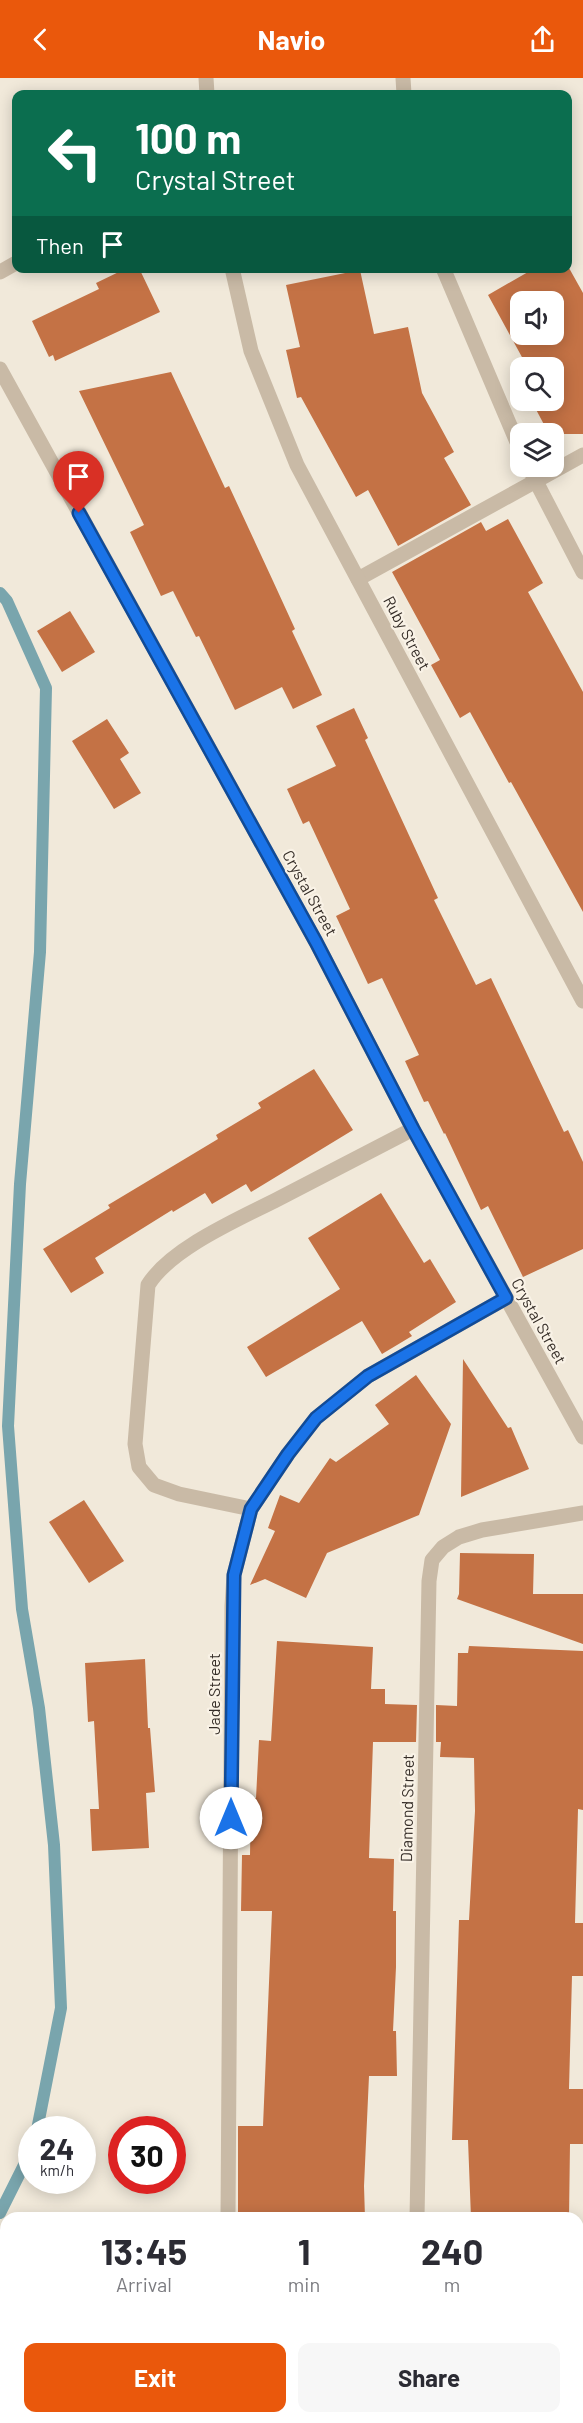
<!DOCTYPE html>
<style>
:root{--surface:#fff;--page:#f7f7f7;--text:#2b2b33;--muted:#7c7c81;--accent:#ea580c}
body{margin:0;font-family:Barlow,sans-serif;background:var(--page);color:var(--text);height:100vh;display:flex;flex-direction:column;font-size:22px;white-space:nowrap}
*{box-sizing:border-box;margin:0}
p{font-size:20px;color:var(--muted)}
.icon{flex:none;width:33px;height:33px;fill:none;stroke:currentColor;stroke-width:2;stroke-linecap:round;stroke-linejoin:round}
.map{position:relative;flex:1;overflow:hidden}
.sheet{position:absolute;left:0px;top:2134px;width:584px;height:212px;display:flex;flex-direction:column;background:var(--surface);border-radius:18px 18px 0 0;box-shadow:0 3px 15px #0003}
.sheet>*{flex:none}
.banner{position:absolute;left:12px;top:12px;width:560px;height:183px;border-radius:12px;box-shadow:0 3px 15px #0003;background:#0b6e4f;color:#fff;overflow:hidden}
.controls{position:absolute;left:510px;top:213px;display:grid;gap:12px}
.controls a{display:grid;place-items:center;width:54px;height:54px;border-radius:12px;background:var(--surface);box-shadow:0 3px 15px #0003;font-size:30px}
.speed{position:absolute;left:18px;top:2038px;display:flex;gap:12px;font-size:30px;font-weight:700;text-align:center}
.speed>*{display:grid;place-content:center;width:78px;height:78px;border-radius:50%;background:var(--surface);box-shadow:0 3px 15px #0003;line-height:1}
.speed small{font-size:15px;font-weight:400}
.speed .limit{border:9px solid #d22;background:#fff;color:#111}
.pin{position:absolute;display:grid;place-items:center;width:51px;height:51px;color:#fff;margin:-62px -26px;border-radius:50% 50% 50% 0;rotate:-45deg;box-shadow:0 0 6px #0007}
.pin .icon{rotate:45deg}
.me{position:absolute;width:66px;margin:-33px;rotate:0deg;stroke-linejoin:round;filter:drop-shadow(0 0 4px #0008)}
.turn{display:flex;align-items:center;gap:21px;height:126px;padding:0 24px;font-size:27px}
.turn .icon{width:78px;height:78px;stroke-width:2.5}
.turn b{display:block;font-size:42px;line-height:51px}
.then{display:flex;align-items:center;height:57px;padding:0 24px;background:#0003;gap:12px;font-size:22px}
.eta{display:flex;justify-content:space-evenly;align-items:center;height:102px;text-align:center}
.eta b{font-size:36px;font-weight:700;line-height:42px}
.action{display:flex;gap:12px;margin-top:auto;padding:12px 24px}
.action a{flex:1;height:69px;border-radius:12px;background:var(--accent);color:#fff;font-size:24px;font-weight:700;line-height:69px;text-align:center}
.action a+a{background:var(--page);color:var(--text)}
header{display:flex;justify-content:space-between;align-items:center;height:78px;padding:0 24px;background:var(--accent);color:#fff;font-size:27px;font-weight:700}
.map>svg:first-child{display:block}
.lines{fill:none;stroke-linecap:round;stroke-linejoin:round}
.stream{stroke:#79a5ad;stroke-width:12}
.building{fill:#c47245;fill-rule:evenodd}
.lane{stroke:#c9baa6;stroke-width:15}
.street{stroke:#c9baa6;stroke-width:15}
.route-casing{stroke:#114b97;stroke-width:15}
.route{stroke:#1a73e8;stroke-width:10}
.labels{text-anchor:middle;stroke-width:4.5;stroke-linejoin:round;paint-order:stroke}
.street-label{font-size:16px;fill:#352d27;stroke:#f9f2e6}
</style>
<header><svg class="icon" aria-label="back" viewBox="0 0 24 24"><path d="M15 5l-7 7 7 7"/></svg>Navio<svg class="icon" aria-label="share" viewBox="0 0 24 24"><path d="M12 15V3M7 8l5-5 5 5M5 13v7h14v-7"/></svg></header>
<div class="map">
<svg width="583" height="2345" viewBox="0 0 583 2345">
<rect width="100%" height="100%" fill="#f1e9da"/>
<g class="lines">
<g class="stream">
<path d="M 0,515 L 7,523 L 46,610 L 40,874 L 20,1106 L 8,1348 L 22,1531 L 39,1630 L 54,1767 L 61,1930 L 37,2052"/>
<path d="M 0,2135 L 32,2071"/>
</g>
</g>
<g class="building">
<path d="M 127,190 L 139,190 L 160,234 L 55,283 L 53,277 L 49,279 L 32,243 L 99,211 L 96,205 Z"/>
<path d="M 535,190 L 569,190 L 583,215 L 583,356 L 549,356 L 531,322 L 554,322 L 554,290 L 520,290 L 520,302 L 513,287 L 523,281 L 488,217 ZM 520,224 L 554,224 L 554,256 L 520,256 Z"/>
<path d="M 360,192 L 374,256 L 408,249 L 422,315 L 454,374 L 444,380 L 471,427 L 398,468 L 368,412 L 356,419 L 301,319 L 297,320 L 286,272 L 300,269 L 286,207 Z"/>
<path d="M 171,294 L 225,410 L 229,408 L 273,503 L 295,551 L 292,553 L 322,617 L 293,631 L 282,609 L 235,632 L 199,558 L 196,559 L 173,513 L 161,518 L 130,454 L 144,447 L 79,313 Z"/>
<path d="M 508,441 L 543,505 L 528,514 L 583,614 L 583,834 L 511,704 L 509,705 L 470,634 L 460,640 L 431,587 L 440,582 L 392,494 L 481,444 L 486,453 Z"/>
<path d="M 70,533 L 95,574 L 62,594 L 37,553 Z"/>
<path d="M 354,630 L 368,660 L 365,662 L 438,820 L 434,822 L 476,907 L 491,900 L 564,1054 L 568,1052 L 583,1084 L 583,1171 L 523,1199 L 488,1128 L 481,1132 L 445,1055 L 444,1056 L 428,1023 L 424,1024 L 405,983 L 419,977 L 382,900 L 368,906 L 336,838 L 350,831 L 309,743 L 303,746 L 287,711 L 336,688 L 316,648 Z"/>
<path d="M 107,641 L 129,675 L 120,681 L 141,715 L 114,731 L 72,663 Z"/>
<path d="M 314,991 L 353,1052 L 251,1114 L 246,1106 L 212,1126 L 205,1115 L 173,1134 L 172,1132 L 95,1180 L 104,1195 L 71,1215 L 43,1171 L 110,1130 L 108,1127 L 218,1061 L 216,1057 L 261,1030 L 258,1025 Z"/>
<path d="M 381,1115 L 424,1185 L 430,1181 L 456,1224 L 409,1254 L 412,1258 L 382,1276 L 362,1243 L 266,1299 L 247,1269 L 340,1211 L 308,1160 Z"/>
<path d="M 463,1281 L 508,1350 L 511,1349 L 529,1391 L 461,1419 Z"/>
<path d="M 416,1297 L 451,1346 L 419,1437 L 327,1475 L 306,1520 L 265,1501 L 250,1507 L 275,1453 L 268,1450 L 280,1417 L 299,1425 L 330,1380 L 336,1384 L 389,1346 L 375,1327 Z"/>
<path d="M 84,1422 L 124,1483 L 89,1505 L 49,1444 Z"/>
<path d="M 460,1475 L 534,1476 L 533,1516 L 583,1516 L 583,1566 L 457,1521 L 459,1516 Z"/>
<path d="M 277,1563 L 373,1569 L 371,1611 L 385,1611 L 385,1626 L 417,1627 L 416,1664 L 373,1664 L 369,1780 L 394,1781 L 393,1833 L 396,1833 L 396,1889 L 393,1953 L 396,1953 L 397,1998 L 369,1998 L 364,2108 L 365,2140 L 238,2140 L 238,2048 L 263,2048 L 272,1833 L 241,1833 L 242,1777 L 250,1777 L 251,1720 L 256,1720 L 259,1662 L 271,1663 Z"/>
<path d="M 469,1568 L 583,1573 L 583,1732 L 578,1731 L 575,1845 L 583,1845 L 583,1898 L 572,1898 L 569,2011 L 583,2011 L 583,2066 L 570,2066 L 569,2140 L 471,2140 L 468,2062 L 452,2062 L 459,1842 L 469,1842 L 475,1733 L 474,1680 L 440,1679 L 441,1664 L 436,1664 L 436,1627 L 457,1628 L 458,1575 L 468,1575 Z"/>
<path d="M 145,1581 L 148,1650 L 150,1650 L 155,1714 L 146,1715 L 149,1770 L 92,1773 L 90,1731 L 99,1731 L 94,1643 L 88,1644 L 85,1585 Z"/>
</g>
<g class="lines">
<path class="lane" d="M 358,501 L 583,377"/>
<g class="street">
<path d="M 206,0 L 207,16"/>
<path d="M 403,0 L 404,16"/>
<path d="M 232,190 L 251,273 L 297,387 L 583,923"/>
<path d="M 443,190 L 520,371"/>
<path d="M 0,194 L 16,185"/>
<path d="M 0,291 L 316,864 L 413,1051 L 583,1359"/>
<path d="M 528,388 L 583,494"/>
<path d="M 251,1431 L 179,1416 L 154,1407 L 139,1389 L 135,1366 L 148,1207 C 171,1170 239,1141 278,1121 C 323,1098 368,1074 413,1051"/>
<path d="M 228,2140 L 232,1528 L 234,1497 L 251,1431 L 288,1376 L 316,1340 L 368,1298 L 506,1220"/>
<path d="M 417,2140 L 429,1503 L 432,1482 L 443,1469 L 459,1459 L 482,1452 L 583,1435"/>
<path d="M 68,2345 L 73,2340"/>
<path d="M 226,2345 L 226,2340"/>
<path d="M 413,2345 L 413,2340"/>
</g>
</g>
<g class="lines">
<defs>
<path id="route" d="M 79,435 L 316,864 L 413,1051 L 506,1220 L 368,1298 L 316,1340 L 288,1376 L 251,1431 L 234,1497 L 231,1740"/>
</defs>
<use href="#route" class="route-casing"/>
<use href="#route" class="route"/>
</g>
<g class="labels">
<g class="street-label">
<text transform="translate(407 555) rotate(62)" y="6">Ruby Street</text>
<text transform="translate(310 815) rotate(61)" y="6">Crystal Street</text>
<text transform="translate(539 1243) rotate(61)" y="6">Crystal Street</text>
<text transform="translate(214 1616) rotate(-90)" y="6">Jade Street</text>
<text transform="translate(407 1730) rotate(-89)" y="6">Diamond Street</text>
</g>
</g>
</svg>
<div class="controls">
<a><svg class="icon" aria-label="sound" viewBox="0 0 24 24"><path d="M4 9h4l5-4v14l-5-4H4zM17 9q2 3 0 6"/></svg></a>
<a><svg class="icon" aria-label="search" viewBox="0 0 24 24"><circle cx="10" cy="10" r="6"/><path d="M15 15l6 6"/></svg></a>
<a><svg class="icon" aria-label="layers" viewBox="0 0 24 24"><path d="M12 4l9 5-9 5-9-5zM3 14l9 5 9-5"/></svg></a>
</div>
<div class="speed"><div>24<small>km/h</small></div><div class="limit">30</div></div>
<div class="pin" style="left:79px;top:435px;background:#d93025"><svg class="icon" aria-label="arrive" viewBox="0 0 24 24"><path d="M6 21V4h12l-3 4 3 4H6"/></svg></div>
<svg class="me" style="left:231px;top:1740px" viewBox="-20 -20 40 40"><circle r="19" fill="#fff"/><path d="M0-13L10 11 0 6-10 11z" fill="#1a73e8"/></svg>
<div class="banner">
<div class="turn"><svg class="icon" aria-label="left" viewBox="0 0 24 24"><path d="M17 20v-9H6M10 6l-5 5 5 5"/></svg><div><b>100 m</b>Crystal Street</div></div>
<div class="then">Then<svg class="icon" aria-label="arrive" viewBox="0 0 24 24"><path d="M6 21V4h12l-3 4 3 4H6"/></svg></div>
</div>
<section class="sheet">
<div class="eta">
<div><b>13:45</b><p>Arrival</p></div>
<div><b>1</b><p>min</p></div>
<div><b>240</b><p>m</p></div>
</div>
<div class="action"><a>Exit</a><a>Share</a></div>
</section>
</div>
